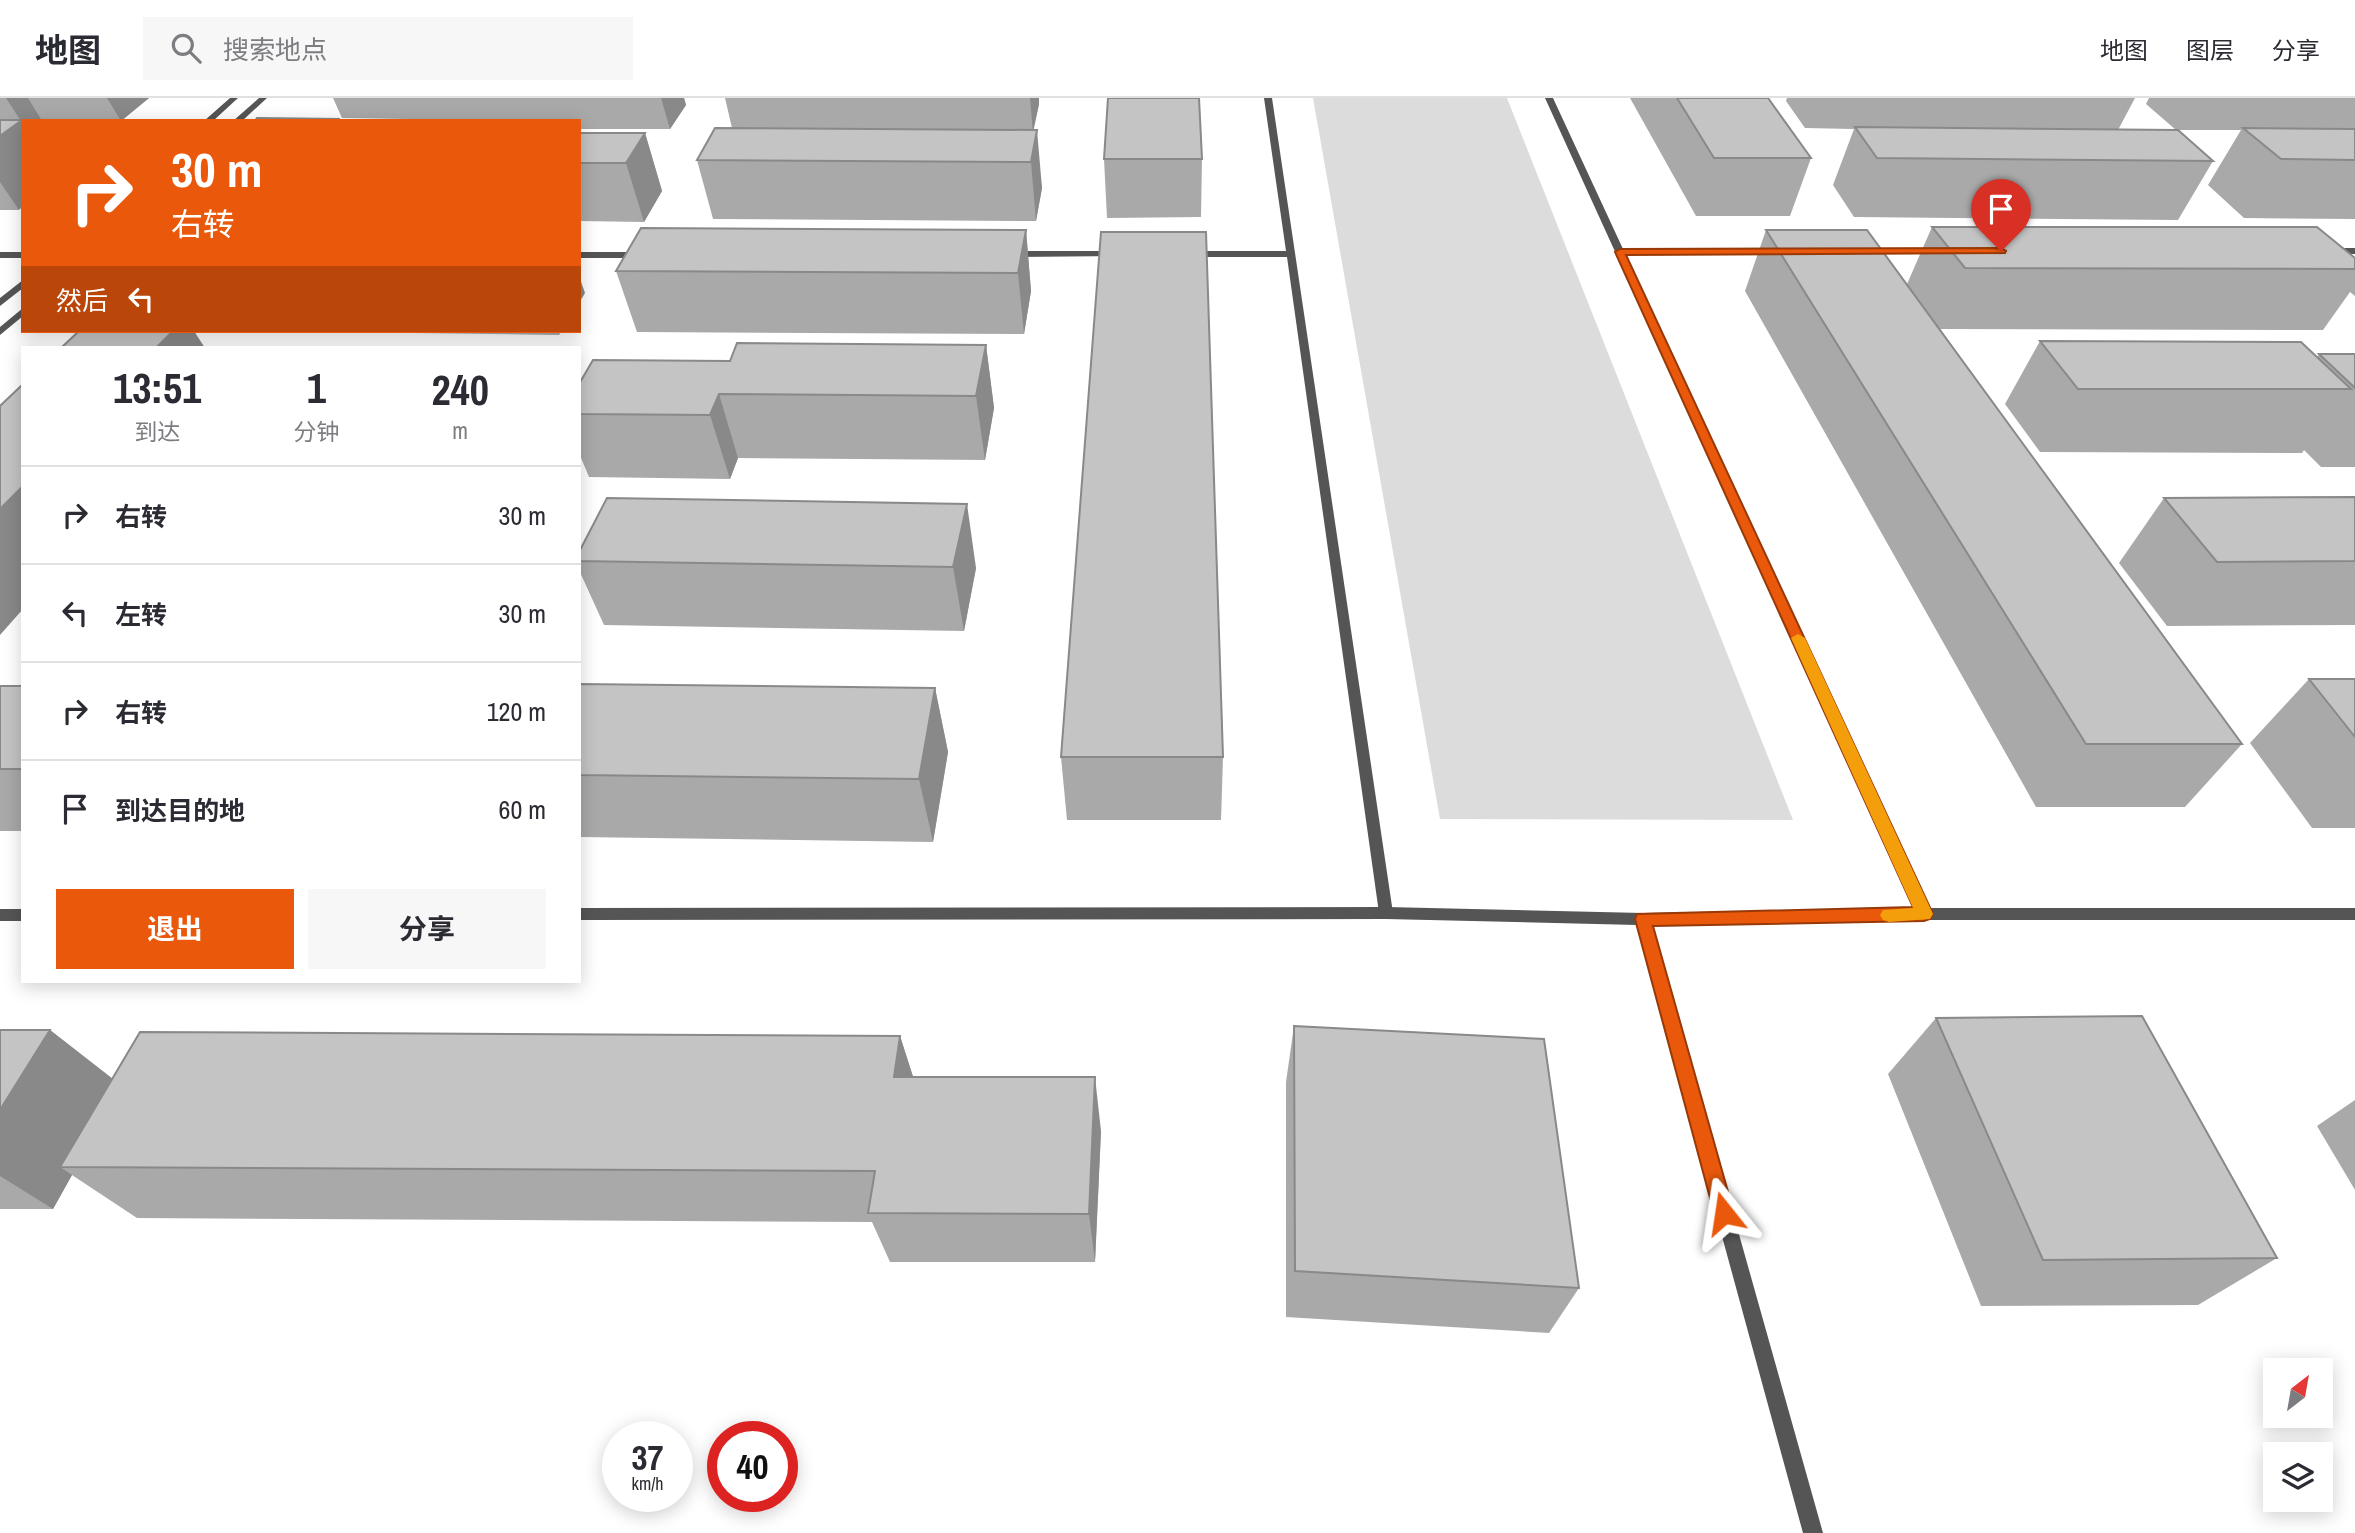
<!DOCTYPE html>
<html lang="zh">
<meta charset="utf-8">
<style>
:root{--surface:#fff;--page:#f7f7f7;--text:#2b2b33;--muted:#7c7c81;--line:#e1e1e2;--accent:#ea580c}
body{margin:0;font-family:"Archivo Narrow","Noto Sans SC",sans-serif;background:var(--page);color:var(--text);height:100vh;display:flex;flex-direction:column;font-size:26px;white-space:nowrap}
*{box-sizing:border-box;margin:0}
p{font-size:23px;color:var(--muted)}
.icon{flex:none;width:38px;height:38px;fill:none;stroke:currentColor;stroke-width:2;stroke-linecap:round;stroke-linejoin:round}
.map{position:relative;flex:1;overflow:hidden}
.side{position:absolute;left:21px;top:248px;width:560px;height:637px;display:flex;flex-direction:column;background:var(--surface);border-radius:0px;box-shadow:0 4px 18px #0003}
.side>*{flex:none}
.top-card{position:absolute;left:21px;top:21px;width:560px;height:214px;border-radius:0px;box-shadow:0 4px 18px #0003;background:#ea580c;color:#fff;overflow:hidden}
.needle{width:46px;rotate:31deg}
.controls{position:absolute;left:2263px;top:1260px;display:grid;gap:14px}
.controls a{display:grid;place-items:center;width:70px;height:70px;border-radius:0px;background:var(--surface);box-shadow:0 4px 18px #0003;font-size:35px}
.speed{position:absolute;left:602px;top:1323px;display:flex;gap:14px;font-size:35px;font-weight:700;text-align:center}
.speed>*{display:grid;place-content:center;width:91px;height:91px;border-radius:50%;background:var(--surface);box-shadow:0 4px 18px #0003;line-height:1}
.speed small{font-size:18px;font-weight:400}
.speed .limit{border:10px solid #d22;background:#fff;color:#111}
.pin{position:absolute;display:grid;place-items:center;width:60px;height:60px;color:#fff;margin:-72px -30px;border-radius:50% 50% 50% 0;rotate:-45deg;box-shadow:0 0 7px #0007}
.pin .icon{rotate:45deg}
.me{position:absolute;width:77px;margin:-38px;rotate:345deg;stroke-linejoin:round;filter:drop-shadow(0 0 5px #0008)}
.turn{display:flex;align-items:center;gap:24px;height:147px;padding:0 35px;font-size:32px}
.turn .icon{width:91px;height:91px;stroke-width:2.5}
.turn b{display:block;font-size:49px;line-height:60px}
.then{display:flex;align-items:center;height:66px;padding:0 35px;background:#0003;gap:14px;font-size:26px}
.eta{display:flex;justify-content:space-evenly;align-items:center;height:119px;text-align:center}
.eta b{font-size:42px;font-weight:700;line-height:49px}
.button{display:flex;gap:14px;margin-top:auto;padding:14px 35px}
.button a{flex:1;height:80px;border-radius:0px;background:var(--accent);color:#fff;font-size:28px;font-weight:700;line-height:80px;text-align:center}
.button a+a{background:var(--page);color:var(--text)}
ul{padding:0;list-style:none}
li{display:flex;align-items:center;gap:21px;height:98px;padding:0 35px;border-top:2px solid var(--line)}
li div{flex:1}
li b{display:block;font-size:26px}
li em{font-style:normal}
header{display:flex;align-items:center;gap:42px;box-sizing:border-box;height:98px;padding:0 35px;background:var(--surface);border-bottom:2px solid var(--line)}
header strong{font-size:33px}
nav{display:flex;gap:38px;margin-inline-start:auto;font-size:24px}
.search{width:490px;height:63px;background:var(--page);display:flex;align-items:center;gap:18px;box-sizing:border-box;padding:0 24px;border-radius:0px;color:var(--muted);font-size:26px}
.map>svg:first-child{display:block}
.green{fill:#dcdcdc}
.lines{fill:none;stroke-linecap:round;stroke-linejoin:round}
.minor{fill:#555;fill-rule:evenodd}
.tertiary{fill:#555;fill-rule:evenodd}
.wall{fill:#a9a9a9}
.shaded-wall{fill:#898989}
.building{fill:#c4c4c4;stroke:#898989;stroke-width:2}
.route{fill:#ea580c;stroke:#983908;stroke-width:2}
.slow{fill:#f59e0b}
</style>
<header>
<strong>地图</strong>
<div class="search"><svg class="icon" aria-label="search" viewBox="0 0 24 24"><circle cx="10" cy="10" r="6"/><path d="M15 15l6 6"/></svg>搜索地点</div>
<nav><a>地图</a><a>图层</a><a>分享</a></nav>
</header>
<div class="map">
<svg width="2355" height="1435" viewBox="0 0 2355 1435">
<rect width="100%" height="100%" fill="#fff"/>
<path class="green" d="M 1313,0 L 1507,0 L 1793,722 L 1440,721 Z"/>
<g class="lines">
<g class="minor">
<path d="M 1264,0 L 1272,0 L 1393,815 L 1391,819 L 1386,821 L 1381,819 L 1379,815 L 1287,159 L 1190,159 L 1186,156 L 1190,153 L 1286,153 Z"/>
<path d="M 1545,0 L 1553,0 L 1623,151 L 1776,151 L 1780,154 L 1776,157 L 1625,157 L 1931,816 L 1929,820 L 1924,822 L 1919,820 L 1917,816 Z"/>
<path d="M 1940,150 L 1944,153 L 1943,155 L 1866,156 L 1862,153 L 1866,150 Z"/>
<path d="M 2355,150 L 2355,156 L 2328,156 L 2324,153 L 2328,150 Z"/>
<path d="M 1117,153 L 1120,154 L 1120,158 L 1011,159 L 1007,156 L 1011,153 Z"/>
<rect x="0" y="154" width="23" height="6"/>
<path d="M 579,154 L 644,154 L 648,157 L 644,160 L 579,160 Z"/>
</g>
<g class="tertiary">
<path d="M 230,0 L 238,0 L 213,23 L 204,23 Z"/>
<path d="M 259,0 L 267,0 L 242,23 L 233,23 Z"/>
<path d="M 23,182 L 23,190 L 0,208 L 0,200 Z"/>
<path d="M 23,210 L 23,218 L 0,237 L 0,229 Z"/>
<path d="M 1386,809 L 1643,815 L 1924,810 L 2355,810 L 2355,822 L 1924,822 L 1652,827 L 1823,1435 L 1803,1435 L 1637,827 L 1386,821 L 579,822 L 579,810 Z"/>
<rect x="0" y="811" width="23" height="12"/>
</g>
</g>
<g class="wall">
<path d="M 0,0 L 149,0 L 121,23 L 23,23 L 19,112 L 0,112 Z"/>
<path d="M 333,0 L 684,0 L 686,7 L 670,31 L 579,31 L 579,23 L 412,23 L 411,21 L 342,20 Z"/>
<path d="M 725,0 L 1039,0 L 1039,6 L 1033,32 L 1042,90 L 1036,123 L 713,121 L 697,62 L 732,30 Z"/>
<path d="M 1630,0 L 1768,0 L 1811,60 L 1790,118 L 1696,118 Z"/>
<path d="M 1787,0 L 2135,0 L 2118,32 L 2176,32 L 2146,6 L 2149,0 L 2355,0 L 2355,121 L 2244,120 L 2208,87 L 2241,32 L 2178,32 L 2213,63 L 2178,122 L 1854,119 L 1833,87 L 1854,31 L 1805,30 L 1786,3 Z"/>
<path d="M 579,35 L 645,35 L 662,93 L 644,124 L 579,123 Z"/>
<path d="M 1104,61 L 1202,61 L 1201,119 L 1107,120 Z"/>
<path d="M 1932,129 L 2355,160 L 2355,198 L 2350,194 L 2323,232 L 1940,231 L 2242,646 L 2185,709 L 2036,709 L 1745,193 L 1766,132 L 1907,186 Z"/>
<path d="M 1026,132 L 1031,193 L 1024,236 L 637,234 L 616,173 Z"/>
<path d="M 265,233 L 562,233 L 559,237 Z"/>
<path d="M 2040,243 L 2317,259 L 2319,256 L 2355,256 L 2355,369 L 2321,369 L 2304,352 L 2302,355 L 2040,354 L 2005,306 Z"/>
<path d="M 986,247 L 994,310 L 985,362 L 738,360 L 730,381 L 589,379 L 579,355 L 579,286 L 730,263 Z"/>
<path d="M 2355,399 L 2355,527 L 2167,528 L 2119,465 L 2164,400 Z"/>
<path d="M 607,400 L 976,470 L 964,533 L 604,527 L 579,472 L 579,454 Z"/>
<path d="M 2309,581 L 2355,581 L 2355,730 L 2312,730 L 2250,645 Z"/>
<path d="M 579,586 L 935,590 L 948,654 L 933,744 L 579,739 Z"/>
<rect x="0" y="588" width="23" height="145"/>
<path d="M 1061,659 L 1223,659 L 1221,722 L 1067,722 Z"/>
<path d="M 1936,920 L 2277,1160 L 2198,1207 L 1981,1208 L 1888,976 Z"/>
<path d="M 1294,928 L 1579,1190 L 1549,1235 L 1286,1219 L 1286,984 Z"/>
<path d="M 0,932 L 50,932 L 113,981 L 900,938 L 913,979 L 1101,1033 L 1095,1164 L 890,1164 L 872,1124 L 137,1120 L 72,1077 L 53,1111 L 0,1111 Z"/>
<path d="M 2355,1002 L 2355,1092 L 2317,1028 Z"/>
</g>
<g class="shaded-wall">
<path d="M 6,0 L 28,0 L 42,23 L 23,23 L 23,108 L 19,112 L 0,84 L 0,38 L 21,23 Z"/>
<path d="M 107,0 L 149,0 L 121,23 Z"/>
<path d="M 661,0 L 684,0 L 686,7 L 670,31 Z"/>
<path d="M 1030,0 L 1039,0 L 1039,6 L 1033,35 Z"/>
<path d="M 1037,32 L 1042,90 L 1036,123 L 1031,64 Z"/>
<path d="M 645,35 L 662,93 L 644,124 L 626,65 Z"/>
<path d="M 1026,132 L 1031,193 L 1024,236 L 1018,175 Z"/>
<path d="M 579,178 L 585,195 L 579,205 Z"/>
<path d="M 173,233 L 194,233 L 205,250 L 156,250 Z"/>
<path d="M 986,247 L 994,310 L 985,362 L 976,298 Z"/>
<path d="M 719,296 L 738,360 L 730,381 L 710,317 Z"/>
<path d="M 23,388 L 23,511 L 0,537 L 0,411 Z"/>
<path d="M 967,406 L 976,470 L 964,533 L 953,469 Z"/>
<path d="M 935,590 L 948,654 L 933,744 L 919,681 Z"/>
<path d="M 50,932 L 123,989 L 60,1069 L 72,1077 L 53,1111 L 0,1078 L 0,1012 Z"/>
<path d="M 900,938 L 918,994 L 894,979 Z"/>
<path d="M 1095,979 L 1101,1033 L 1095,1164 L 1089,1116 Z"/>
</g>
<g class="building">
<path d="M 1108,0 L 1199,0 L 1202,61 L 1104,61 Z"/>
<path d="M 1677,0 L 1768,0 L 1811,60 L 1714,60 Z"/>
<path d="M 257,20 L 338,21 L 336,23 L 255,23 Z"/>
<path d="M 0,22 L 22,22 L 0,38 Z"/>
<path d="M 1855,29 L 2178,32 L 2213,63 L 1877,60 Z"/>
<path d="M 715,30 L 1037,32 L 1031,64 L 697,62 Z"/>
<path d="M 2243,30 L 2355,31 L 2355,62 L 2281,61 Z"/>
<path d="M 579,35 L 645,35 L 626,65 L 579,65 Z"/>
<path d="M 1932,129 L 2317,129 L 2355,160 L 2355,171 L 1965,170 Z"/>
<path d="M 641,130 L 1026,132 L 1018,175 L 616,173 Z"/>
<path d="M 1766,132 L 1867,132 L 2242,646 L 2086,646 Z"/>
<path d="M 1101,134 L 1206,134 L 1223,659 L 1061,659 Z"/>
<path d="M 79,233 L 173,233 L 156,250 L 61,250 Z"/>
<path d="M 2040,243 L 2301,244 L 2351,291 L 2078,291 Z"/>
<path d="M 737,245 L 986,247 L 976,298 L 719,296 L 710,317 L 579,316 L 579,286 L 593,262 L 730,263 Z"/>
<path d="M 2319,256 L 2355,256 L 2355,290 Z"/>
<path d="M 23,286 L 23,388 L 0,411 L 0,308 Z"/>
<path d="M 2355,399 L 2355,463 L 2217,464 L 2164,400 Z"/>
<path d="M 607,400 L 967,406 L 953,469 L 579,463 L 579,454 Z"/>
<path d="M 2309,581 L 2355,581 L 2355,639 Z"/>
<path d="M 579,586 L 935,590 L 919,681 L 579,677 Z"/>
<rect x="0" y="588" width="23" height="83"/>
<path d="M 2142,918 L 2277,1160 L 2043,1162 L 1936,920 Z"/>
<path d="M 1294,928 L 1544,941 L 1579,1190 L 1295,1173 Z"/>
<path d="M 0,932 L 50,932 L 0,1012 Z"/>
<path d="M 140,934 L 900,938 L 894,979 L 1095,979 L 1089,1116 L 868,1115 L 875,1073 L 60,1069 Z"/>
</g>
<path class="route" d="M 2001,150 L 2006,153 L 2005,155 L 1626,157 L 1933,816 L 1930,821 L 1924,823 L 1653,828 L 1734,1115 L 1732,1122 L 1724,1124 L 1717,1122 L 1714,1115 L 1635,821 L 1637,816 L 1913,809 L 1615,154 L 1620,151 Z"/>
<path class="slow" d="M 1798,536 L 1805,540 L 1933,816 L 1930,821 L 1889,824 L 1883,822 L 1880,817 L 1883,812 L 1913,810 L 1791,540 Z"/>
</svg>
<div class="controls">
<a><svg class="needle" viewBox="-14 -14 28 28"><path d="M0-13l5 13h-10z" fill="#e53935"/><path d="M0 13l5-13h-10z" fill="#7c7c81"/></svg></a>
<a><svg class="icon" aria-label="layers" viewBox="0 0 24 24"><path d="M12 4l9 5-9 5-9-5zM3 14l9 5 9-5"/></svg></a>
</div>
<div class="speed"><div>37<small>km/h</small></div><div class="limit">40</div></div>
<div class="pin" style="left:2001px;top:153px;background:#d93025"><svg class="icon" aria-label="arrive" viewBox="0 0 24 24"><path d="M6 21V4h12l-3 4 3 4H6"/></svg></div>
<svg class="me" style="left:1724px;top:1115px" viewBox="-20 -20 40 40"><path d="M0-17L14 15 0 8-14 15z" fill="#ea580c" stroke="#fff" stroke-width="4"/></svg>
<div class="top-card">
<div class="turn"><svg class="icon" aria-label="right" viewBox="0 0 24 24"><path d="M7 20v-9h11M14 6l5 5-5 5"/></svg><div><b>30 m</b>右转</div></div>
<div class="then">然后<svg class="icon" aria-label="left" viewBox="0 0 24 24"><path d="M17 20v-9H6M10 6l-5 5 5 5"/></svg></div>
</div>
<section class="side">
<div class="eta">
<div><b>13:51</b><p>到达</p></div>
<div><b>1</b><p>分钟</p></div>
<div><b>240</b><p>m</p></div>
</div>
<ul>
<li><svg class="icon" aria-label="right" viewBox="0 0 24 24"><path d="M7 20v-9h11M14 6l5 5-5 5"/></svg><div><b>右转</b></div><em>30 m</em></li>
<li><svg class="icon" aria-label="left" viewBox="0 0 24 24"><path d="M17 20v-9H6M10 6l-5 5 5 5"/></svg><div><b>左转</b></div><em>30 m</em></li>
<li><svg class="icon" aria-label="right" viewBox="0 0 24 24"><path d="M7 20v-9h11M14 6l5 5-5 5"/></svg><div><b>右转</b></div><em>120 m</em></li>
<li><svg class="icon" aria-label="arrive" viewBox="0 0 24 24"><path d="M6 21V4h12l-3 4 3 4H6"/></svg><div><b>到达目的地</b></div><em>60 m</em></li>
</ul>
<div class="button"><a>退出</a><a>分享</a></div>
</section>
</div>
